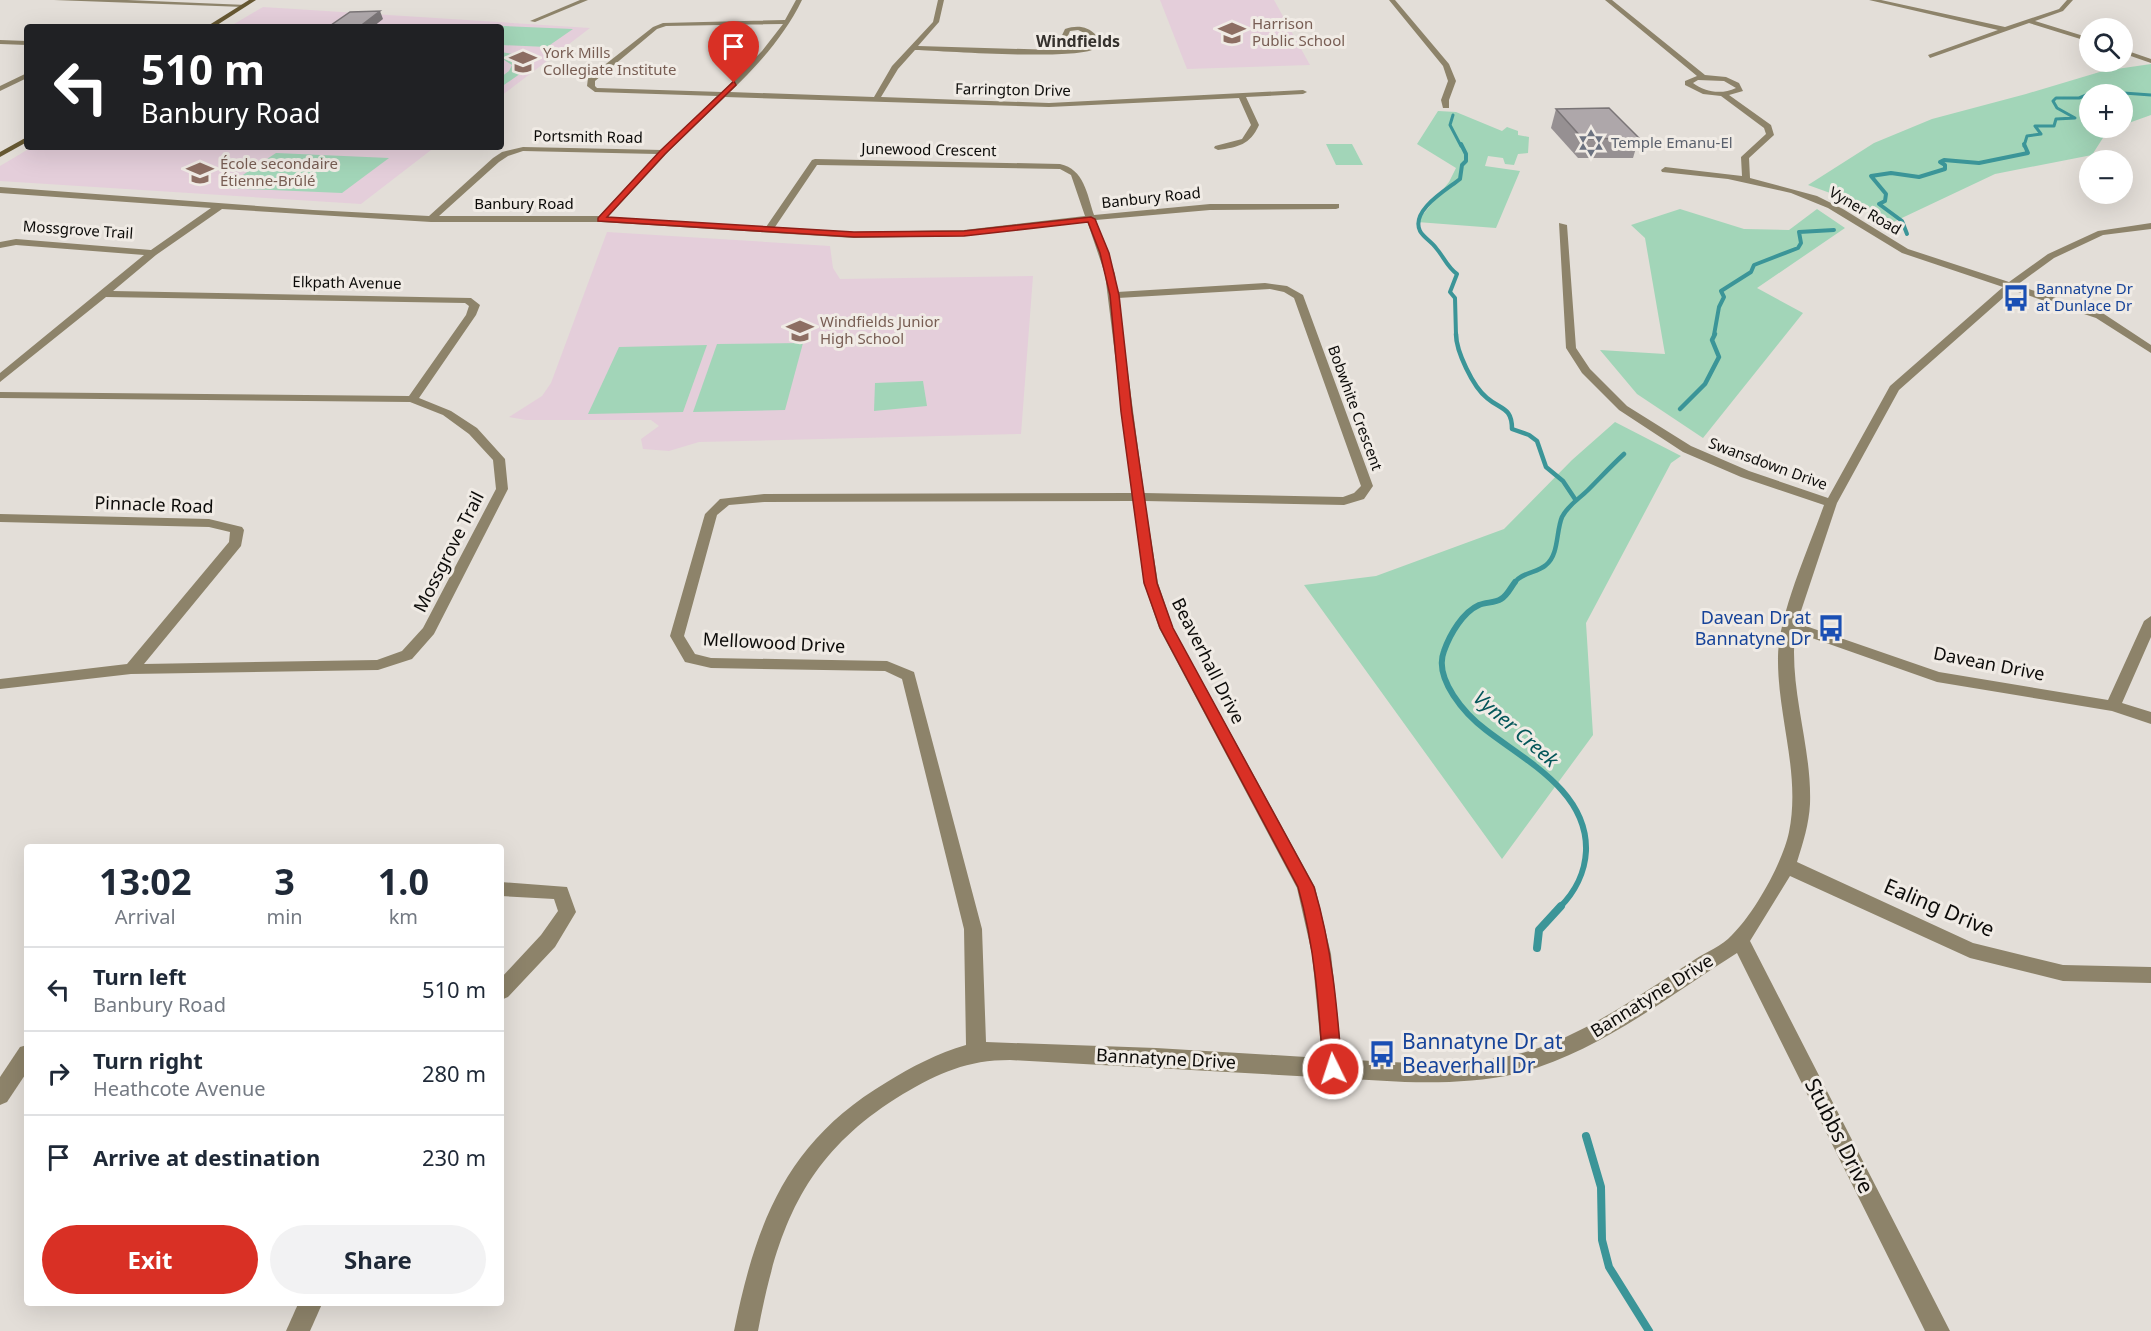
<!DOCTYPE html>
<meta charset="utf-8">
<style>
:root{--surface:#fff;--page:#f2f2f3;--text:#1f2937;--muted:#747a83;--line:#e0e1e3;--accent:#d93025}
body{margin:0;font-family:"Noto Sans",sans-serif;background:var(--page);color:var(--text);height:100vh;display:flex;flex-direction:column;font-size:22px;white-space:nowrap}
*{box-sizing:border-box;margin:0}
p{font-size:20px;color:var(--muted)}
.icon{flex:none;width:33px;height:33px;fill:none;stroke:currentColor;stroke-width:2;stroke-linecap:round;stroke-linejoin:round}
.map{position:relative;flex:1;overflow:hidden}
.side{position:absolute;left:24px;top:844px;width:480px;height:462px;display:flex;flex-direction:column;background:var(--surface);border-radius:6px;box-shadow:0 6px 24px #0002}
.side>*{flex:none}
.top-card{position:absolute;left:24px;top:24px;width:480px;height:126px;border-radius:6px;box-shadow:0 6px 24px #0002;background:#202124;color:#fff;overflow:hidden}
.fabs{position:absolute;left:2079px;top:18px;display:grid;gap:12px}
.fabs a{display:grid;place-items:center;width:54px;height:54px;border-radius:50%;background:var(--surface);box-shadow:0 6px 24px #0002;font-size:30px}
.pin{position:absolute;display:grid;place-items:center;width:51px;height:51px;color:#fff;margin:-62px -26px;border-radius:50% 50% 50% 0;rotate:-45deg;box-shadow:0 0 6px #0007}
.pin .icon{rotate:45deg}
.me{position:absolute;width:66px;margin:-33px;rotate:356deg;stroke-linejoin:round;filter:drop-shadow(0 0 4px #0008)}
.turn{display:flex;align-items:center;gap:21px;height:126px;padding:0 18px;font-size:27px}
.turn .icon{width:78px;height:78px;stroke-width:2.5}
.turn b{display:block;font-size:42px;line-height:51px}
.eta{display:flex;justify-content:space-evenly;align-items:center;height:102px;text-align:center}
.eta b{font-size:36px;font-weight:700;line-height:42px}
.primary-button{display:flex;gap:12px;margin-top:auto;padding:12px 18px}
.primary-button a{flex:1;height:69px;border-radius:36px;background:var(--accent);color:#fff;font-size:24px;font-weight:700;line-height:69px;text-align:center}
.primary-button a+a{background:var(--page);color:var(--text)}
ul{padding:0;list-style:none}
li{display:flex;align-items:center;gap:18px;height:84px;padding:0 18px;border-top:2px solid var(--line)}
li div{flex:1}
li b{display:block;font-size:22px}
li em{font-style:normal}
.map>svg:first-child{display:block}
.education{fill:#e4ceda}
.green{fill:#a2d5b8}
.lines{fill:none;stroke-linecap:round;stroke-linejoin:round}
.stream-far4{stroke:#3b9598;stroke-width:3}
.stream-far3{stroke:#3b9598;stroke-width:4}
.stream-far2{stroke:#3b9598;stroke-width:4.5}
.stream-far1{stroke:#3b9598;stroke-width:6}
.stream{stroke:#3b9598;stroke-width:8}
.street{fill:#8d836a;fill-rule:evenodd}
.secondary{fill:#665832;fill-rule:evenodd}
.wall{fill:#969092}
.shaded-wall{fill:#7a7577}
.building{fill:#aea7aa;stroke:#7a7577;stroke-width:1.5}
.route{fill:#d93025;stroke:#8d1f18;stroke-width:1.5}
.labels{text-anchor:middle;stroke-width:6;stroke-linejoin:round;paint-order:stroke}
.far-education-label{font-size:15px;fill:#785e54;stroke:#f0ebe5;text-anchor:start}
.far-street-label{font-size:15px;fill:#0c0b09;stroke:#f0ebe5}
.far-worship-label{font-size:15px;fill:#5b616d;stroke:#f0ebe5;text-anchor:start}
.far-transit-label{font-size:15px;fill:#164399;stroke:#f0ebe5;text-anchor:start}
.far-neighbourhood-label{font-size:16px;font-weight:bold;fill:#35312d;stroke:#f0ebe5}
.street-label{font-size:18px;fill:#0c0b09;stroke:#f0ebe5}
.transit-label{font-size:18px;fill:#164399;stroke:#f0ebe5;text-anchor:end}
.water-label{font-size:20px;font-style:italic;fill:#045659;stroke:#f0ebe5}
.near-street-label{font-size:21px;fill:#0c0b09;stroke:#f0ebe5}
.near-transit-label{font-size:21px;fill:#164399;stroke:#f0ebe5;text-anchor:start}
</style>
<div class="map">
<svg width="2151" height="1331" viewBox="0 0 2151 1331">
<rect width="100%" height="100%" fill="#e3ded8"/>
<g class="education">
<path d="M 1160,0 L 1274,0 L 1310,65 L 1187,69 Z"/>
<path d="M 263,7 L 590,28 L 501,96 L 501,27 L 229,27 Z"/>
<path d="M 32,147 L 435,147 L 361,204 L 0,181 L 0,166 Z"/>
<path d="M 607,232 L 830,246 L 833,268 L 840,279 L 1033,276 L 1021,434 L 699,442 L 669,451 L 643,449 L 641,439 L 659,426 L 651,420 L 526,420 L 509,417 L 542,396 L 551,383 Z"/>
</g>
<g class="green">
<path d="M 459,24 L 573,29 L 547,47 L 501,45 L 501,27 L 453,27 Z"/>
<path d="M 501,52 L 513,54 L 526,63 L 524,71 L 501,87 L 501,77 L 509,71 L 512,65 L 501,58 Z"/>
<path d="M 2151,64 L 2151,115 L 2123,125 L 2122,94 L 2090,94 L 2090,128 L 2115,128 L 2108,130 L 2092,155 L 1995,174 L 1887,225 L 1844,198 L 1808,185 L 1874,143 L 1932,119 L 2026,94 L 2103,71 Z"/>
<path d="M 1438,111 L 1456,112 L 1502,131 L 1507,127 L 1518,131 L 1518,135 L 1529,137 L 1528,153 L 1518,154 L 1514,165 L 1505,164 L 1503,158 L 1488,156 L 1485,166 L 1520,171 L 1496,228 L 1417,222 L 1449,182 L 1456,168 L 1417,144 Z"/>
<path d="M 1326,144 L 1352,144 L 1363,165 L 1336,165 Z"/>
<path d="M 276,153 L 389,158 L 342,193 L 223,188 Z"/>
<path d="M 1680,209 L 1744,229 L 1789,230 L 1817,209 L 1845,228 L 1757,288 L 1803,313 L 1703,438 L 1637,394 L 1600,350 L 1665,354 L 1645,238 L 1631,225 Z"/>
<path d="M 803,343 L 785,410 L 693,412 L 717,344 Z"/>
<path d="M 707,345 L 683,412 L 588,414 L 619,347 Z"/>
<path d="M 923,381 L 927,406 L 874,411 L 875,383 Z"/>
<path d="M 1615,422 L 1681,456 L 1671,463 L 1586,623 L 1593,735 L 1502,859 L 1304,585 L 1376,576 L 1504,529 L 1572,460 Z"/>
</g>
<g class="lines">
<g class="stream-far4">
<path d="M 1453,115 L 1450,125 L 1461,146"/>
<path d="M 2024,146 L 2027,136 L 2041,134 L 2035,126 L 2054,126 L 2056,119 L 2075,118 L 2057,108 L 2053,101 L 2056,98 L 2079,98 L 2096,91 L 2151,95"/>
</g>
<g class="stream-far3">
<path d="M 1907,234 L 1902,221 L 1879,204 L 1885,201 L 1886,194 L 1871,176 L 1891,173 L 1919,177 L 1945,169 L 1945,165 L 1940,162 L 1944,160 L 1979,163 L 2028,153 L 2024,144"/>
<path d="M 1456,335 L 1455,298 L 1450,292 L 1457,274 C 1447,267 1444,257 1436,248 C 1432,242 1424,238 1420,231 C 1410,210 1448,189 1460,179 L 1462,165 L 1466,161 L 1466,154 L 1461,144"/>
<path d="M 1714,335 L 1719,307 L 1724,297 L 1721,291 L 1751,272 L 1754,265 L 1798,248 L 1801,243 L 1799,232 L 1834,230"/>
</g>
<g class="stream-far2">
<path d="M 1456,334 C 1456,351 1473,387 1487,398 C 1501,410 1512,407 1512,429 L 1529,435 L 1537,441 L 1546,467 L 1563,481 L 1575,499"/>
<path d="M 1680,409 L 1705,384 L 1719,357 L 1712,340 L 1715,334"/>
<path d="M 1514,583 C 1522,572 1537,573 1546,565 C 1559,555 1556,531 1562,517 C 1568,505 1579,499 1588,490 C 1600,478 1611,466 1624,454"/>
</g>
<path class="stream-far1" d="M 1515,582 C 1511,587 1507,596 1501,599 C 1495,603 1486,602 1479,605 C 1463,612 1450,634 1444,651 C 1433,679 1466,715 1486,730 C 1526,761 1588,792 1586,851 C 1585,872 1575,892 1560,907"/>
<g class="stream">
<path d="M 1537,948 L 1539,930 L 1561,906"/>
<path d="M 1586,1136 L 1601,1187 L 1602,1240 L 1609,1267 L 1649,1331"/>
</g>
<g class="street">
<path d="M 54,0 L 127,0 L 247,5 L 244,7 Z"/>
<path d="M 580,0 L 588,0 L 535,22 L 530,21 Z"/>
<path d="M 796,0 L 802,0 C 785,35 759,64 730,92 L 874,97 L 892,66 L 933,22 L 938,0 L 944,0 L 939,22 L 918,46 L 1055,50 L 1065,29 C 1077,25 1087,26 1096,35 L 1096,48 C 1079,61 945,51 915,50 L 898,69 L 881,97 L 1049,103 L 1303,90 L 1307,92 L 1303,94 L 1246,97 L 1259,125 C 1250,145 1238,147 1218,150 L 1214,148 L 1215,146 L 1242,139 L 1251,125 L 1239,98 L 1049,107 L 725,97 L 669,151 L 608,217 L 766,227 L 812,160 L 815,159 L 1060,164 C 1084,169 1087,194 1094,215 L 1210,204 L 1339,204 L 1339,208 L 1336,209 L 1210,210 L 1096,220 L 1115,274 L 1117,292 L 1265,283 L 1287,286 L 1303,295 L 1373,486 L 1364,499 L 1344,505 L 1145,501 L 1158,583 L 1173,628 L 1315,887 L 1331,954 L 1342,1059 C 1399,1063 1458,1067 1514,1055 C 1577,1041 1641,994 1694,960 C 1706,952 1722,946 1732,935 C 1754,914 1783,862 1789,832 C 1801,773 1777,716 1778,656 C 1779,613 1809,548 1824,505 L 1741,477 L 1683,452 L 1619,410 L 1582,373 L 1566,348 L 1559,223 L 1567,225 L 1576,348 L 1590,369 L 1627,406 L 1691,446 L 1749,471 L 1828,498 L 1890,386 L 2003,287 L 1902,253 L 1828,208 L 1791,193 L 1728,179 L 1662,172 L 1661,170 L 1665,167 L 1742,176 L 1741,157 L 1766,134 L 1764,128 L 1721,96 L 1703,94 L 1685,85 L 1685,81 L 1697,76 L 1605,0 L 1612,0 L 1705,75 L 1726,77 L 1739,83 L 1743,91 L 1729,95 L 1771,125 L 1774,135 L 1749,158 L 1750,178 L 1817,196 L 1843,209 L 1908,249 L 2009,282 L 2048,254 L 2098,231 L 2151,223 L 2151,229 L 2103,235 L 2054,258 L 2017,285 L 2104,314 L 2151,345 L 2151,353 L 2096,318 L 2012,290 L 1899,390 L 1837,503 L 1797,623 L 1939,672 L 2108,700 L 2144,621 L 2151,616 L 2151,637 L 2122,703 L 2151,712 L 2151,724 L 2112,711 L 1937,682 L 1795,632 C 1789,691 1812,746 1810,804 C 1809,824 1803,843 1797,862 L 1973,943 L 2063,965 L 2151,967 L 2151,983 L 2063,981 L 1970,958 L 1790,876 L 1750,941 L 1950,1331 L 1925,1331 L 1737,953 C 1669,996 1594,1055 1515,1074 C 1479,1082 1442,1083 1405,1082 L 1010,1060 C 967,1060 939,1073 903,1094 C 806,1153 778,1224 758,1331 L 734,1331 C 756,1222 787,1141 887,1082 C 911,1067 938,1053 966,1045 L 964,929 L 902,679 L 885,671 L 711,668 L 685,662 L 670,636 L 705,514 L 720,499 L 764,494 L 1132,493 L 1105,274 L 1087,221 L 964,236 L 854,238 L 601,222 L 431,222 L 222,209 L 156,255 L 113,291 L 471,298 L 480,305 L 476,315 L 419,398 L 451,411 L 477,428 L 505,459 L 508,489 L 434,634 L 412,659 L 378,670 L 131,674 L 0,689 L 0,679 L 127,664 L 229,542 L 230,532 L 209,527 L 0,522 L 0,514 L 209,519 L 242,527 L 244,530 L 241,546 L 144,664 L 377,660 L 402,651 L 423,628 L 496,489 L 493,460 L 469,434 L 443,415 L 410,402 L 0,398 L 0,392 L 409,396 L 466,315 L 469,306 L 465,303 L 106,297 L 0,382 L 0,373 L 144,255 L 16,245 L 0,248 L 0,242 L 16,239 L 151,250 L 211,208 L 0,193 L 0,187 L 313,210 L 429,216 L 493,158 L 502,152 L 523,147 L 662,150 L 717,96 L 595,92 L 587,86 L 588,78 L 653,27 L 663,23 L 785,20 ZM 783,24 L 762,51 L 722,92 L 597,88 L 595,86 L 595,81 L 657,29 L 666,26 ZM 1078,30 L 1091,36 L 1090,47 L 1062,50 L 1070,31 ZM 1698,80 L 1724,81 L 1736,88 C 1721,95 1705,92 1693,83 ZM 523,151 L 657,154 L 599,216 L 439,216 L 499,162 L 508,156 ZM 817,165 L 1060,169 L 1071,175 L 1085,216 L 964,230 L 854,232 L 775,227 ZM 1270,289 L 1284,292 L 1294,298 L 1361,486 L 1354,493 L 1343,497 L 1144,493 L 1118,298 ZM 1133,501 L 1144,583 L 1159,628 L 1297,888 L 1312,954 L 1322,1058 L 1156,1048 L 986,1042 L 982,929 L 914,672 L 887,661 L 711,658 L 695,654 L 684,636 L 717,515 L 729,505 L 764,502 Z"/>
<path d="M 1389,0 L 1395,0 L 1449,64 L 1456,81 L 1449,100 L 1449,108 L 1443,108 L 1441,100 L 1448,81 L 1443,66 Z"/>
<path d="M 1869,0 L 1881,0 L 2005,27 L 2059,9 L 2067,0 L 2073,0 L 2063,11 L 2035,21 L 2090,38 L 2090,42 L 2029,23 L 1930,58 L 1928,55 L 1998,30 Z"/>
<path d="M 0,40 L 27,41 L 27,45 L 0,44 Z"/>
<path d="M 2122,49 L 2151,59 L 2151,63 L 2122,53 Z"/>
<path d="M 27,73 L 27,78 L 0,91 L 0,86 Z"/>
<path d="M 501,882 L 567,887 L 576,912 L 555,947 L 508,997 L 501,1000 L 501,978 L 541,935 L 558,911 L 554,899 L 501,896 Z"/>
<path d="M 27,1045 L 27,1072 L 7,1102 L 0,1105 L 0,1077 L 20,1047 Z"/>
<path d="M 298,1304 L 322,1304 L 310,1331 L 286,1331 Z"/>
</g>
<g class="secondary">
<path d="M 249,0 L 256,0 L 214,27 L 206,27 Z"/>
<path d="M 27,137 L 27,142 L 0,157 L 0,152 Z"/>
</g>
</g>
<path class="wall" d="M 1556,109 L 1639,138 L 1633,158 L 1578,158 L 1551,128 Z"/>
<path class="shaded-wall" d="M 380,11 L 383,19 L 373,27 L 359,27 Z"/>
<g class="building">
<path d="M 380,11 L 359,27 L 245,27 L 247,26 L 331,25 L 350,12 Z"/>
<path d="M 1609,108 L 1639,138 L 1583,139 L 1556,109 Z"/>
</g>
<path class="route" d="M 734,81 L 736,85 L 665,154 L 607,217 L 854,232 L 964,231 L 1091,217 L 1095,219 L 1109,253 L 1119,295 L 1132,412 L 1157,583 L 1173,628 L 1314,887 C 1332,947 1337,1006 1342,1069 L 1339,1075 L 1333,1077 L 1326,1075 L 1323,1069 C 1319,1007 1315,947 1298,887 L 1160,628 L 1144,583 L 1121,412 L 1110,295 L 1100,253 L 1088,222 L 964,236 L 854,237 L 598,221 L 598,218 L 660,151 Z"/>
<defs>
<symbol id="school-bare" viewBox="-9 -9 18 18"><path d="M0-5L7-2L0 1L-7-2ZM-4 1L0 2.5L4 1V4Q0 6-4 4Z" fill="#8d6e63" stroke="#f0ebe5" stroke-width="2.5" paint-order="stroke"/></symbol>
<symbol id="synagogue-bare" viewBox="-9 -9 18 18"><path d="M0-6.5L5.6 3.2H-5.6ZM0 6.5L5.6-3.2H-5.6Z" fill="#6b7280" stroke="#f0ebe5" stroke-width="2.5" paint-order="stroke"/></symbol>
<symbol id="bus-bare" viewBox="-9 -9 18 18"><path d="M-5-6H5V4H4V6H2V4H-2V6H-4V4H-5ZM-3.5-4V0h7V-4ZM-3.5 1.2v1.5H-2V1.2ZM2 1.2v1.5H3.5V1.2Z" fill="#1a4fb4" stroke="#f0ebe5" stroke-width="2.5" paint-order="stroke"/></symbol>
</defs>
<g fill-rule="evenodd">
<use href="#school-bare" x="1213" y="14" width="38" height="38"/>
<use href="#school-bare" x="504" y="43" width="38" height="38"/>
<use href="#synagogue-bare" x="1572" y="124" width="38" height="38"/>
<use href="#school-bare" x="181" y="154" width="38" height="38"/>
<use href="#bus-bare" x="1997" y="279" width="38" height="38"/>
<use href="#school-bare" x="781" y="312" width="38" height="38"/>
<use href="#bus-bare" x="1812" y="609" width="38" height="38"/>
<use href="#bus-bare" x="1363" y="1035" width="38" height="38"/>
</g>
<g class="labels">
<g class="far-education-label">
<text x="1252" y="29">Harrison<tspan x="1252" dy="17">Public School</tspan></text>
<text x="543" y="58">York Mills<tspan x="543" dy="17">Collegiate Institute</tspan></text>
<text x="220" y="169">École secondaire<tspan x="220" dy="17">Étienne-Brûlé</tspan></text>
<text x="820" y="327">Windfields Junior<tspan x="820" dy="17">High School</tspan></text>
</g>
<g class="far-street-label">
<text transform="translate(1013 90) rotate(1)" y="5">Farrington Drive</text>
<text transform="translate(588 137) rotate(1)" y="5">Portsmith Road</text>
<text transform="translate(929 150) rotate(1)" y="5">Junewood Crescent</text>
<text transform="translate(1151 198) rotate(-6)" y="5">Banbury Road</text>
<text x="524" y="209">Banbury Road</text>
<text transform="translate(1865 211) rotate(30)" y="5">Vyner Road</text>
<text transform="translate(78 230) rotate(4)" y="5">Mossgrove Trail</text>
<text transform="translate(347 283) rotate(1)" y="5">Elkpath Avenue</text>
<text transform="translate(1355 408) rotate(70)" y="5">Bobwhite Crescent</text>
<text transform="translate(1768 464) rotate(20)" y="5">Swansdown Drive</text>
</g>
<g class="far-worship-label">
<text x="1611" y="148">Temple Emanu-El</text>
</g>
<g class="far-transit-label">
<text x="2036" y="294">Bannatyne Dr<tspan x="2036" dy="17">at Dunlace Dr</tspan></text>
</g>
<g class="far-neighbourhood-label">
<text x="1078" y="47">Windfields</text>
</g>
<g class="street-label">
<text transform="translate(154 505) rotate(2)" y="6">Pinnacle Road</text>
<text transform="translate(449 552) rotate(-63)" y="6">Mossgrove Trail</text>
<text transform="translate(774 643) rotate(3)" y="6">Mellowood Drive</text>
<text transform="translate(1208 661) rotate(63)" y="6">Beaverhall Drive</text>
<text transform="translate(1989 664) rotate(11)" y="6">Davean Drive</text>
<text transform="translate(1652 996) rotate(-32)" y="6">Bannatyne Drive</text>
<text transform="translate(1166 1059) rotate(3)" y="6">Bannatyne Drive</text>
</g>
<g class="transit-label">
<text x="1811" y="624">Davean Dr at<tspan x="1811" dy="21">Bannatyne Dr</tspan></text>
</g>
<g class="water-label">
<text transform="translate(1516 729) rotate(41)" y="7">Vyner Creek</text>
</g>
<g class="near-street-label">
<text transform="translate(1939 908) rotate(23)" y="7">Ealing Drive</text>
<text transform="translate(1839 1136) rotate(63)" y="7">Stubbs Drive</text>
</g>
<g class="near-transit-label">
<text x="1402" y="1049">Bannatyne Dr at<tspan x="1402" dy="24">Beaverhall Dr</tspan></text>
</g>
</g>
</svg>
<div class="fabs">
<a><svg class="icon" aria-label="search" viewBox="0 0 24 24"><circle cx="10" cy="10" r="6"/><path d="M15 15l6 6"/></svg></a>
<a>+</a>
<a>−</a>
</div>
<div class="pin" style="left:734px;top:83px;background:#d93025"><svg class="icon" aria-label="arrive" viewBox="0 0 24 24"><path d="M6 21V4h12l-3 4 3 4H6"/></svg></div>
<svg class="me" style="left:1333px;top:1069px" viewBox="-20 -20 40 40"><circle r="17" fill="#d93025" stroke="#fff" stroke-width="3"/><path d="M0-11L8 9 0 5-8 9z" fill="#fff"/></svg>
<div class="top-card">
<div class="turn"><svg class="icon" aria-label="left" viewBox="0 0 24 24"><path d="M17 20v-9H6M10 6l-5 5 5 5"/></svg><div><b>510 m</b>Banbury Road</div></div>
</div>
<section class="side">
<div class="eta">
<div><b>13:02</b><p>Arrival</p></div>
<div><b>3</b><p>min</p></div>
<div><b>1.0</b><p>km</p></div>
</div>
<ul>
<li><svg class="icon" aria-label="left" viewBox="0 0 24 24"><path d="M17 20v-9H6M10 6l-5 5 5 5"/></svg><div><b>Turn left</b><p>Banbury Road</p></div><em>510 m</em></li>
<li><svg class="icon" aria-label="right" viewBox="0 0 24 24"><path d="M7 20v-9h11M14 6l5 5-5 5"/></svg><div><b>Turn right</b><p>Heathcote Avenue</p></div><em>280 m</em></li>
<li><svg class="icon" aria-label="arrive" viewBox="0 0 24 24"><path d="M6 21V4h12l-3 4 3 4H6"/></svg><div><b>Arrive at destination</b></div><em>230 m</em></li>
</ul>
<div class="primary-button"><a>Exit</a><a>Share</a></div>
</section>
</div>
